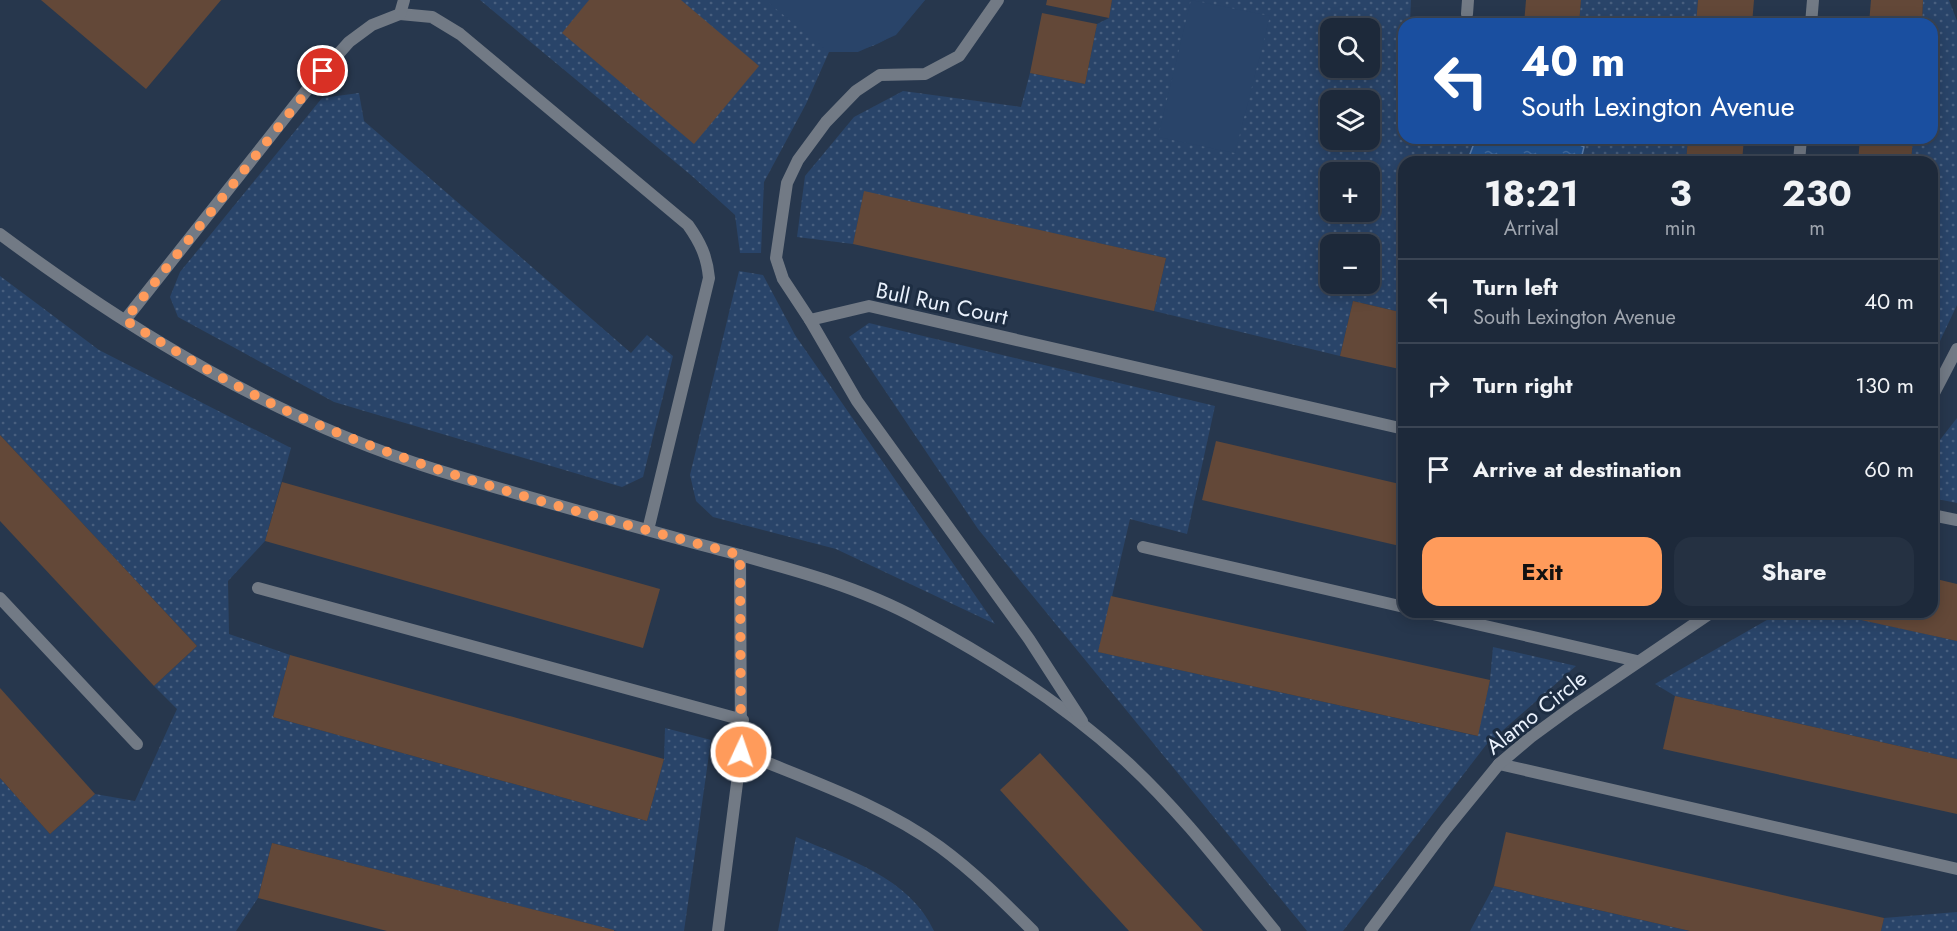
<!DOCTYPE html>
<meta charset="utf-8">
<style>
:root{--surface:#1d293a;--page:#253142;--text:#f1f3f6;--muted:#a0a6af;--line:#3b4554;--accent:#ff9b5b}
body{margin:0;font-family:Jost,sans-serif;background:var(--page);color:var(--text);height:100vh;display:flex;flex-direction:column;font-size:22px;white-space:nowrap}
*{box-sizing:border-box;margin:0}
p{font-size:20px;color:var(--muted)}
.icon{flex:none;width:33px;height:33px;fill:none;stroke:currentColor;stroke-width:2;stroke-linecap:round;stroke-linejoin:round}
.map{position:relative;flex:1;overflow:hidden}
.side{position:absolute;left:1398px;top:156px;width:540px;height:462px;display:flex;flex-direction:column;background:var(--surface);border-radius:18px;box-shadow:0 3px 15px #0003,0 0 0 2px var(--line)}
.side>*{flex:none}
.guide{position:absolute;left:1398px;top:18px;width:540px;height:126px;border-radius:18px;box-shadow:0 3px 15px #0003,0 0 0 2px var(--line);background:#1a4fa0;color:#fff;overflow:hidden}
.fabs{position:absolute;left:1320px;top:18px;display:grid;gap:12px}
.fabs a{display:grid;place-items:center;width:60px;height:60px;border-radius:12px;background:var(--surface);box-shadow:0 3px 15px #0003,0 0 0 2px var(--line);font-size:30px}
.pin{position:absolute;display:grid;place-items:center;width:51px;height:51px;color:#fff;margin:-26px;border:3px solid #fff;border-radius:50%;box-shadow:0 2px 6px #0007}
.me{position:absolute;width:66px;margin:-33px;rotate:3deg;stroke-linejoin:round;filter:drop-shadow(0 0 4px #0008)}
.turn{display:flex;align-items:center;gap:21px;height:126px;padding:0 24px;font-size:27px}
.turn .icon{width:78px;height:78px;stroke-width:2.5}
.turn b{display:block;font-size:42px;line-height:51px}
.eta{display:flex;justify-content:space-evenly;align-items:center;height:102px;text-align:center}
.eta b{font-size:36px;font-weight:700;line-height:42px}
.button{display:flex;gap:12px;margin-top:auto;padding:12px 24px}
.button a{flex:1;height:69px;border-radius:18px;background:var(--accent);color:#111;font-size:24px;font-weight:700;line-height:69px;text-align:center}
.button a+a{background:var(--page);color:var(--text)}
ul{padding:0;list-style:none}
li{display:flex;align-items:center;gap:18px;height:84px;padding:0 24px;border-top:2px solid var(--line)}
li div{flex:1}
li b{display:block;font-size:22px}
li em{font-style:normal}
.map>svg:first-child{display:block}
.green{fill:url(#green-dots);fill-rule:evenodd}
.pitch{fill:#294469}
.water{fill:url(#water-ripples);stroke:#5e83b4;stroke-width:1.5}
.building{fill:#634838}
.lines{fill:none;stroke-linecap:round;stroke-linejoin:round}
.lane{stroke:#727a85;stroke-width:12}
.street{stroke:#727a85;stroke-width:12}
.route{stroke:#ff9b5b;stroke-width:10;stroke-dasharray:0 18}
.labels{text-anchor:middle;stroke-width:6;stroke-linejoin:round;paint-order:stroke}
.street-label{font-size:22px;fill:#eaf2fd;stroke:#1d2d42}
</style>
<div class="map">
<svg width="1957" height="931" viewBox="0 0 1957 931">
<defs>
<pattern id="green-dots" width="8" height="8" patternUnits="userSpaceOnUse" patternTransform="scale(1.5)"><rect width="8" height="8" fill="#294469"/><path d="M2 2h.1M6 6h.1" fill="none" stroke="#485f7f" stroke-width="1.8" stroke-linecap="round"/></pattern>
<pattern id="water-ripples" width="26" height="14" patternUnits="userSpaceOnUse" patternTransform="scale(1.5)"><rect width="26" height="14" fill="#225494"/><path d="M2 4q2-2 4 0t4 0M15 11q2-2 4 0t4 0" fill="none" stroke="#426da4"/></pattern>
</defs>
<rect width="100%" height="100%" fill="#27374d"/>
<g class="green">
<path d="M 480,0 L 925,0 C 893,38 881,52 829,52 L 806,104 L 764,182 L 761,253 L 740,253 L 735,215 L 692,176 Z"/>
<path d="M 1112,0 L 1411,0 L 1410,24 L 1404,24 L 1404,138 L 1688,138 L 1686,162 L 1404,162 L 1404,313 L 1353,301 L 1340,356 L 1154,311 L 1166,258 L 864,192 L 853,244 L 797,237 L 805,176 L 854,117 L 903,91 L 1021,107 L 1030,73 L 1085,84 L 1097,24 L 1109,18 ZM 1330,28 L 1370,28 L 1370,68 L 1330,68 ZM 1330,100 L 1370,100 L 1370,140 L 1330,140 ZM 1330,172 L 1370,172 L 1370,212 L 1330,212 ZM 1330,244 L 1370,244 L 1370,284 L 1330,284 Z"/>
<path d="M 1581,0 L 1698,0 L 1696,24 L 1579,24 Z"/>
<path d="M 1923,0 L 1949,0 L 1957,21 L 1957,305 L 1932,358 L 1932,162 L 1911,162 L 1913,138 L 1932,138 L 1932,24 L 1922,24 Z"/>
<path d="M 359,93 L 364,121 L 631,353 L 647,335 L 673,356 L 643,477 L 622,487 L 334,402 L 178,317 L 170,297 L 180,272 L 322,98 Z"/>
<path d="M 739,271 L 763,275 L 795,335 L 995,624 L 836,549 L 713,517 L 696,501 L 690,475 Z"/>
<path d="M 0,276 L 99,350 L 291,448 L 265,541 L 228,581 L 229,634 L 290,655 L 273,717 L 647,821 L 664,759 L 665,728 L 711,740 L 684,931 L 617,931 L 272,843 L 258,898 L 236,931 L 0,931 L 0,778 L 50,834 L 95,794 L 135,801 L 177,709 L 154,686 L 197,646 L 0,435 Z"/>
<path d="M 869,323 L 1215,406 L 1187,534 L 1130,519 L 1099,652 L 1477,736 L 1490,680 L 1493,647 L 1576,666 L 1486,745 L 1343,931 L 1307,931 L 978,529 L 849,337 Z"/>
<path d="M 1957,418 L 1957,503 L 1932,498 L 1932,450 Z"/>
<path d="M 1781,612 L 1828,612 L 1957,641 L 1957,759 L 1675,696 L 1655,684 Z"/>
<path d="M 796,837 C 847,859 909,877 934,931 L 778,931 Z"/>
<path d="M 1494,886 L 1690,931 L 1470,931 Z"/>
<path d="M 1957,912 L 1957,931 L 1881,931 L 1884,918 Z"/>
</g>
<g class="pitch">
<path d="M 765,0 L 925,0 L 896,35 L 858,52 L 829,52 Z"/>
<path d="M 1191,0 L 1270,16 L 1235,153 L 1158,137 Z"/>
</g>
<path class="water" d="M 1476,138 L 1505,140 L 1506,138 L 1567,138 L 1584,147 L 1581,159 L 1577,162 L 1467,162 Z"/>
<g class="building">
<path d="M 41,0 L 221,0 L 146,89 Z"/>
<path d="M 589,0 L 681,0 L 759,66 L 694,144 L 562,33 Z"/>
<path d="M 1047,0 L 1112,0 L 1109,18 L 1046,5 Z"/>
<path d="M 1526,0 L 1581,0 L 1579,24 L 1524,24 Z"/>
<path d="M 1698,0 L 1754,0 L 1752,24 L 1696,24 Z"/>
<path d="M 1871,0 L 1923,0 L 1922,24 L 1869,24 Z"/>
<path d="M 1042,13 L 1097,24 L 1085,84 L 1030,73 Z"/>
<path d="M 1688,138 L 1744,138 L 1742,162 L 1686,162 Z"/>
<path d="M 1860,138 L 1913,138 L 1911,162 L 1858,162 Z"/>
<path d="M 864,191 L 1166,258 L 1154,311 L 853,244 Z"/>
<path d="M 1353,301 L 1404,313 L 1404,370 L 1340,356 Z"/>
<path d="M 0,435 L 197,646 L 154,686 L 0,521 Z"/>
<path d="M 1216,441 L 1404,485 L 1404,547 L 1202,500 Z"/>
<path d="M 282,482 L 660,589 L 643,648 L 265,541 Z"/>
<path d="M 1932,578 L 1957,584 L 1957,641 L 1852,618 L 1853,612 L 1932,612 Z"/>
<path d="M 1111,596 L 1490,680 L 1478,736 L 1098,652 Z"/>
<path d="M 290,655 L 664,759 L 647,821 L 273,717 Z"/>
<path d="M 0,688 L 95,794 L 50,834 L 0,778 Z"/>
<path d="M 1675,696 L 1957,759 L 1957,814 L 1663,749 Z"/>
<path d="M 1040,753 L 1203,931 L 1129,931 L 1000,790 Z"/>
<path d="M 1506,832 L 1884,918 L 1881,931 L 1690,931 L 1494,886 Z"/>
<path d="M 272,843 L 614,930 L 614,931 L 387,931 L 258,898 Z"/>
</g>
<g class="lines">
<g class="lane">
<path d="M 400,14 L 432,17 L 460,34 L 688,225 C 700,242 707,256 709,278 L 648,530"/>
<path d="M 1467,14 L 1468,0"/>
<path d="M 1811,24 L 1813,0"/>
<path d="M 1799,162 L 1801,138"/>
<path d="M 125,320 L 310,86 L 349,42 L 372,25 L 400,14 L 404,0"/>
<path d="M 810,320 L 783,279 L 776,258 L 787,183 L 798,160 L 826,122 L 856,91 L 880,75 L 925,74 L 959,56 L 998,0"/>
<path d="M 1143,547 L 1404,607"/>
<path d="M 258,588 L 743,720"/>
<path d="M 0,598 L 137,744"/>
<path d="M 1424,612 L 1637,661"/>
<path d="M 741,752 C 808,780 881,804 940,847 C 974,872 1003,901 1033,931"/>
<path d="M 1499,764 L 1957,869"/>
</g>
<g class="street">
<path d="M 0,234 C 133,333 278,421 437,470 C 525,497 614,521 702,545 C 776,565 853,583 920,620 C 995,660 1066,706 1128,763 C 1183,814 1228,874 1275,931"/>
<path d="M 1932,397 L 1957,349"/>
<path d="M 1932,515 L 1957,520"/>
<path d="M 1082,721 L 1029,639 L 857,401 L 810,320 L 869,306 L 1404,429"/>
<path d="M 718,931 L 741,752 L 740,555"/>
<path d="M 1370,931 L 1446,829 L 1499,764 L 1531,737 L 1572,707 L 1712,612"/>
</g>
</g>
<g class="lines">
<path class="route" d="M 323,71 L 125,320 C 184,357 243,392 307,420 C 446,480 595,516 740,555 L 741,752"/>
</g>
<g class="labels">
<g class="street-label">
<text transform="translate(942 303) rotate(12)" y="8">Bull Run Court</text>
<text transform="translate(1536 712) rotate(-38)" y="8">Alamo Circle</text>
</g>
</g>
</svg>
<div class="fabs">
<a><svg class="icon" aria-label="search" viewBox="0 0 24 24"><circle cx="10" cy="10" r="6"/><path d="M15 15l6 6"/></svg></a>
<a><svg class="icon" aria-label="layers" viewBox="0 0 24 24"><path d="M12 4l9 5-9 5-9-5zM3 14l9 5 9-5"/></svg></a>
<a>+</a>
<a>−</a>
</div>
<div class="pin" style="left:323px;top:71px;background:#d93025"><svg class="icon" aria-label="arrive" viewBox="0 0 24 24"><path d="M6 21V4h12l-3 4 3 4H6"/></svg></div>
<svg class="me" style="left:741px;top:752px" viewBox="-20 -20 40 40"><circle r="17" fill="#ff9b5b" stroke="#fff" stroke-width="3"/><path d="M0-11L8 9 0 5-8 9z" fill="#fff"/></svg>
<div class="guide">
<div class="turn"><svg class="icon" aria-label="left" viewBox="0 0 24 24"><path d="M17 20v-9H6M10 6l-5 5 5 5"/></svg><div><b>40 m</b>South Lexington Avenue</div></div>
</div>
<section class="side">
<div class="eta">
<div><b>18:21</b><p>Arrival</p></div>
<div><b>3</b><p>min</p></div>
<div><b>230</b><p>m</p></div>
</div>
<ul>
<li><svg class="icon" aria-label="left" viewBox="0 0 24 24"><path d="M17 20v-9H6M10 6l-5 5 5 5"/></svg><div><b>Turn left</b><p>South Lexington Avenue</p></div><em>40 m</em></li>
<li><svg class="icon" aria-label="right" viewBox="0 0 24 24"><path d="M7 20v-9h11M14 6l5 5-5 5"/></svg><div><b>Turn right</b></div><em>130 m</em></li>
<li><svg class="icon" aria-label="arrive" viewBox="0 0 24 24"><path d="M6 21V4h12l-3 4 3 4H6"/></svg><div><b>Arrive at destination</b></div><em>60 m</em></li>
</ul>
<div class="button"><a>Exit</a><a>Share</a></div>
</section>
</div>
